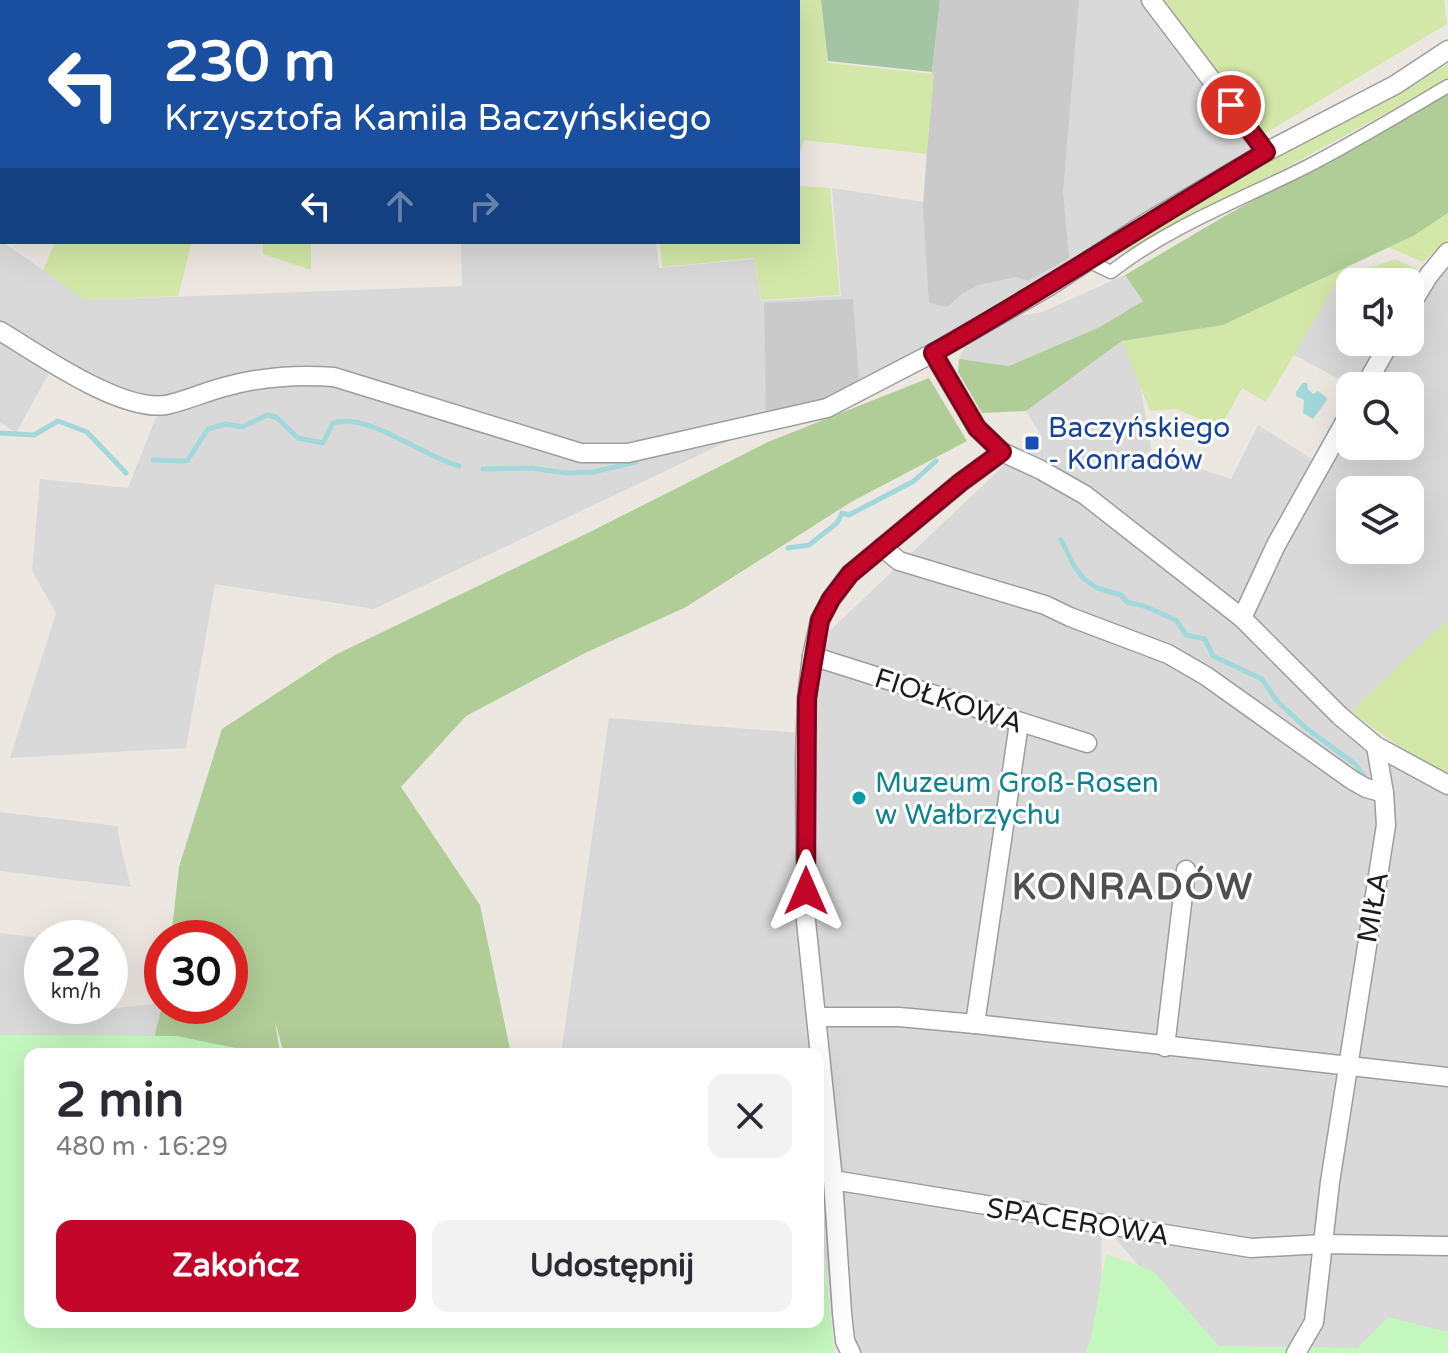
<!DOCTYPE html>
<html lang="pl">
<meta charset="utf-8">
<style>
:root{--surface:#fff;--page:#f2f2f3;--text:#2b2b33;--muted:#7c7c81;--accent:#c20529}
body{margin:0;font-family:"Varela Round",sans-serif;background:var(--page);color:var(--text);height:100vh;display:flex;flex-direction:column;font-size:30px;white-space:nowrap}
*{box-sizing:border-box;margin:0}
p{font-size:26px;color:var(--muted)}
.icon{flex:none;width:44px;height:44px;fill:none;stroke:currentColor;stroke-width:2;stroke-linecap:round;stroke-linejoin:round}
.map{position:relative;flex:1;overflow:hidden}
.panel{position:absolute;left:24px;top:1048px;width:800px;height:280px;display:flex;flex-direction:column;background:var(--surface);border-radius:16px;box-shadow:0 8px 32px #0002}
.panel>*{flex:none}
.guide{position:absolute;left:0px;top:0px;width:800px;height:244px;box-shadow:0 8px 32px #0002;background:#1a4fa0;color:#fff;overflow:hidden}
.controls{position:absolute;left:1336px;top:268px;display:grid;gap:16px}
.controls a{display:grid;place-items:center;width:88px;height:88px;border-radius:16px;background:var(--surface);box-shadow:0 8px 32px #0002;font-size:40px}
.speed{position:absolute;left:24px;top:920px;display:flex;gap:16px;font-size:40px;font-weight:700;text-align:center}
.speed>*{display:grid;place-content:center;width:104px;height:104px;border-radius:50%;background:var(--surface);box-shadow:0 8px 32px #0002;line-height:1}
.speed small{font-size:20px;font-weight:400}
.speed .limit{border:12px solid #d22;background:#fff;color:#111}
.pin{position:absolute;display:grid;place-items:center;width:68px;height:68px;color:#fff;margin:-34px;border:4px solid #fff;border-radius:50%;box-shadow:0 2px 8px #0007}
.me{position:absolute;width:88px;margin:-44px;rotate:0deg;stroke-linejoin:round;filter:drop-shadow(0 0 6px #0008)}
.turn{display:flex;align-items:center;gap:28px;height:168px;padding:0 32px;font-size:36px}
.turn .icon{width:104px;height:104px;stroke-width:2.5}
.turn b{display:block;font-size:56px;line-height:68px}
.lanes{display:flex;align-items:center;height:76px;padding:0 32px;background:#0003;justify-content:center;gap:40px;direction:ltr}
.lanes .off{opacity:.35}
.round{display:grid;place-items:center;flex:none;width:84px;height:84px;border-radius:16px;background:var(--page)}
.overview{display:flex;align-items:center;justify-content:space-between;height:136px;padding:0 32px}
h1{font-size:48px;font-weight:700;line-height:60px}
.primary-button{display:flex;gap:16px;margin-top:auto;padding:16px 32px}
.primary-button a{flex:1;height:92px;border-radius:16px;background:var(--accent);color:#fff;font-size:32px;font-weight:700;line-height:92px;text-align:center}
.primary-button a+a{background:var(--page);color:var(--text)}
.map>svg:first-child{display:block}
.residential{fill:#dad9d9;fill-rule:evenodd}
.religious{fill:#cacaca}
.grass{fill:#d3e7a8}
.forest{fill:#b0cc97}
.cemetery{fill:#a4c5a3}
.park{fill:#c4f7be}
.water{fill:#a3d8da}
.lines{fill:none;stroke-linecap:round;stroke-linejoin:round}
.stream{stroke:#a3d8da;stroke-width:5}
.pedestrian-casing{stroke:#9d9d9d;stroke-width:15}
.minor-casing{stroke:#9d9d9d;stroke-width:21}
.pedestrian{stroke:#fff;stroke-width:12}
.minor{stroke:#fff;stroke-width:18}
.route-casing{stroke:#7e031b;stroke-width:20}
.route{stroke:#c20529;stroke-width:14}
.transit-dot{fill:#1a4fb4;stroke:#fff;stroke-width:3}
.culture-dot{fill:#0f9aa8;stroke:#fff;stroke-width:3}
.labels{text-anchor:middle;stroke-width:6;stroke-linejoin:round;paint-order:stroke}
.transit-label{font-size:28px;fill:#164399;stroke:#fff;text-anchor:start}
.street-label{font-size:28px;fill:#1c1c1c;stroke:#fff}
.culture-label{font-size:28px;fill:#0d838f;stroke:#fff;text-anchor:start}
.district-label{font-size:36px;font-weight:bold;letter-spacing:2px;fill:#4f4f4f;stroke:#fff}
</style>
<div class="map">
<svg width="1448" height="1353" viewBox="0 0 1448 1353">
<rect width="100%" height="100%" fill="#ede7e2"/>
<g class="residential">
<path d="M 945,0 L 1144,0 L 1264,152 L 904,358 L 374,609 L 215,584 L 186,748 L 10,758 L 56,613 L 32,571 L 40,479 L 128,488 L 160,407 L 53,366 L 16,433 L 0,422 L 0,240 L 86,300 L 462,286 L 461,242 L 656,242 L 659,268 L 754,259 L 761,301 L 841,296 L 832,188 L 924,202 Z"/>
<path d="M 1448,259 L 1448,619 L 1347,716 L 1448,787 L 1448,1353 L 1214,1353 L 1102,1223 L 1101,1353 L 842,1353 L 818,1221 L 818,1054 L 561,1054 L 609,718 L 812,734 L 821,639 L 1039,432 L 1026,411 L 1122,341 L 1136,361 L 1152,453 L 1231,479 L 1258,425 L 1312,459 L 1350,390 L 1350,446 L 1410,446 L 1410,386 L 1352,386 L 1279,347 L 1329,271 L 1353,282 L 1350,282 L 1350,342 L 1410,342 L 1410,306 ZM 1350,490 L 1410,490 L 1410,550 L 1350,550 Z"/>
<path d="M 1125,275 L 1143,301 L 1100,327 L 1009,366 L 959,359 L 966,344 L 1007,318 L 1042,312 Z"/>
<path d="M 0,812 L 118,826 L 120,844 L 131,887 L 0,871 Z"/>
<path d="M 0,933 L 42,938 L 42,1006 L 56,1006 L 55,1015 L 162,1003 L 162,1043 L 30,1054 L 0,1071 Z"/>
</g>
<g class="religious">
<path d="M 940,0 L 1079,0 L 1063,192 L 1069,258 L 1028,281 L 1016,277 L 978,285 L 963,293 L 947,307 L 929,303 L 923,208 L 932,72 Z"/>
<path d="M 853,299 L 859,382 L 828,399 L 766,414 L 764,303 Z"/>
</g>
<g class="grass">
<path d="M 0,0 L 821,0 L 828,63 L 934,74 L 927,154 L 804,140 L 798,159 L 798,2 L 2,2 L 2,115 Z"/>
<path d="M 1157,0 L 1444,0 L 1447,24 L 1261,136 Z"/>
<path d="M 1448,64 L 1448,80 L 1146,243 L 1119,254 C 1225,183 1336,123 1448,64 Z"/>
<path d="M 798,186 L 830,188 L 840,295 L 761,300 L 754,258 L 662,267 L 660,242 L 798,242 Z"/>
<path d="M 1448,213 L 1448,240 L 1423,262 L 1388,247 L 1415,235 Z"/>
<path d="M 55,242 L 192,242 L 178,296 L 85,300 L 43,270 Z"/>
<path d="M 263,242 L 311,242 L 311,270 L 263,254 Z"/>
<path d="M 1395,259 L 1416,269 L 1409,282 L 1350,282 L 1350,312 L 1333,302 L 1347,280 L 1355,273 Z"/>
<path d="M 1345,268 L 1266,402 L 1242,388 L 1220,428 L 1177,409 L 1150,411 L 1122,341 L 1223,325 Z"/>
<path d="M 1448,619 L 1448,775 L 1428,767 L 1351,712 Z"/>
</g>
<g class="forest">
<path d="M 1448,92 L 1448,213 L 1415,235 L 1223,325 L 1122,341 L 1026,411 L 982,413 L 958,372 L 959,359 L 1009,366 L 1100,327 L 1143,301 L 1125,275 L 1225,216 Z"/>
<path d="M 929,378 L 967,441 L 851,502 L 686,607 L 585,653 L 466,716 L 401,787 L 480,905 L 511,1054 L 284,1054 L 275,1021 L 280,1054 L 150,1054 L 162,1006 L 230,1006 L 230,938 L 171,938 L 179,867 L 222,729 L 335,655 L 592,531 L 768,442 Z"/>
</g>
<path class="cemetery" d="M 821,0 L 940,0 L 932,72 L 828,61 Z"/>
<g class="park">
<path d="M 0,1035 L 177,1036 L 265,1054 L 30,1054 L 30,1322 L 818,1322 L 818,1184 L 834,1353 L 0,1353 Z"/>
<path d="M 1106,1254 L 1153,1271 L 1219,1346 L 1358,1348 L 1388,1317 L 1448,1332 L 1448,1353 L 1085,1353 L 1091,1339 Z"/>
</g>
<path class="water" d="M 1303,383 L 1307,383 L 1308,389 L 1313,394 L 1318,391 L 1326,397 L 1327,400 L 1313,419 L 1303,413 L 1304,400 L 1296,396 L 1296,392 Z"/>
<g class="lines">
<g class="stream">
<path d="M 0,30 L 2,30"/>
<path d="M 0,125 L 0,124"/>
<path d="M 0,433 L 34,435 L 58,421 L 87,432 L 126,473"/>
<path d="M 153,460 L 187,461 L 208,429 L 226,424 L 242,427 L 267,415 L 276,417 L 298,438 L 323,443 L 333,423 C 369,412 423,457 459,466"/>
<path d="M 483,469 L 531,468 L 566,473 L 593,472 L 636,462"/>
<path d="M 1061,540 L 1074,566 L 1084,579 L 1097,588 L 1121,595 L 1127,602 L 1144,606 L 1176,620 L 1186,635 L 1205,639 L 1213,656 L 1262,679 L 1277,701 L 1306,728 L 1355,764 L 1364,776"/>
<path d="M 788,548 L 809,545 L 837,523 L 842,513 L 849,515 L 914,481 L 936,461"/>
</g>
<defs>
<path id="pedestrian" d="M 1088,261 L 1111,272 C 1167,228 1240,200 1304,168 C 1353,143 1400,114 1448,86"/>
<g id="minor">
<path d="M 1151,0 L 1266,152"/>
<path d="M 1410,306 L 1429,275 L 1448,252"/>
<path d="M 0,331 C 39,354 120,412 166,405 C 185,401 205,392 224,387 C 260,377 297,374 334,377 L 581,453 L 628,453 L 827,408 L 933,353 L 1048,287 L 1146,223 L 1266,152 L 1395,85 L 1448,50"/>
<path d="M 933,353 L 977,428 L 1002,452 L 1041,470 L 1085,495 L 1242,618 L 1340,716 L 1376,746 L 1448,785"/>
<path d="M 1365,386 L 1390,342"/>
<path d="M 882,547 L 899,561 L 1045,605 L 1070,617 L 1168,654 L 1206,676 L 1352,780 L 1366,788 L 1384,793"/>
<path d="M 1242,618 L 1276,545 L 1350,413"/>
<path d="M 812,656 L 1087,743"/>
<path d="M 817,1017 L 899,1017 L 975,1024 L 1448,1077"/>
<path d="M 975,1024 L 1019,723"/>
<path d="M 1165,1047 L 1186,870"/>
<path d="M 833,1180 L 1251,1248 L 1324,1244 L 1448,1246"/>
<path d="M 851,1353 L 845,1341 L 842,1313 L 833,1180 L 806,921 L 805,760 L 807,698 L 812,656 L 820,620 L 831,599 L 850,574 L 961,482 L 1002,452"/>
<path d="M 1296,1353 L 1314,1322 L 1330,1182 L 1386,825 L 1384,793 L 1376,746"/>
</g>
</defs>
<use href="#pedestrian" class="pedestrian-casing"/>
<use href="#minor" class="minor-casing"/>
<use href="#pedestrian" class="pedestrian"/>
<use href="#minor" class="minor"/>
</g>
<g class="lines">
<defs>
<path id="route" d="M 806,891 L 807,698 L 820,620 L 831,599 L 850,574 L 961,482 L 1002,452 L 977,428 L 933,353 C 1046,289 1154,218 1266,152 L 1231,105"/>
</defs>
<use href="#route" class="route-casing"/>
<use href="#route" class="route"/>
</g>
<rect class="transit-dot" x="1024" y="435" width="16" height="16" rx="4"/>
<circle class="culture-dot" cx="859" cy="798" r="8"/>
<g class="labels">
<g class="transit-label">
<text x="1048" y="437">Baczyńskiego<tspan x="1048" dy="32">- Konradów</tspan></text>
</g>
<g class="street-label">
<text transform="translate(949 700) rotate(18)" y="10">FIOŁKOWA</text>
<text transform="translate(1372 907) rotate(-80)" y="10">MIŁA</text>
<text transform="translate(1078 1221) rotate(9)" y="10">SPACEROWA</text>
</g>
<g class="culture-label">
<text x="875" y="792">Muzeum Groß-Rosen<tspan x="875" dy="32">w Wałbrzychu</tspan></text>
</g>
<g class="district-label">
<text x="1133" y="899">KONRADÓW</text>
</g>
</g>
</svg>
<div class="controls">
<a><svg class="icon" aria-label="sound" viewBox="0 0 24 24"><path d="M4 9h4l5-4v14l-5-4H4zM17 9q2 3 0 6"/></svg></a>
<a><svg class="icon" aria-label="search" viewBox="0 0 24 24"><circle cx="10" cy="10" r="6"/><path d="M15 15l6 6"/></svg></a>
<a><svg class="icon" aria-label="layers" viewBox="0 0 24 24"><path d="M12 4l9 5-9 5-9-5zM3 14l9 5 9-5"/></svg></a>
</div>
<div class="speed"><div>22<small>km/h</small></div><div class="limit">30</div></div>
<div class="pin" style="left:1231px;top:105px;background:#d93025"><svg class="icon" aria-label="arrive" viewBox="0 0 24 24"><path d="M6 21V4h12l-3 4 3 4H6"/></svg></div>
<svg class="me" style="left:806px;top:891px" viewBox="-20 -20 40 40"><path d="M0-17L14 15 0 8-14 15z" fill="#c20529" stroke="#fff" stroke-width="4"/></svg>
<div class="guide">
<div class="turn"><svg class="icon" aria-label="left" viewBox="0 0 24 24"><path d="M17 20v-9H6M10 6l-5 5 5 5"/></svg><div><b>230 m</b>Krzysztofa Kamila Baczyńskiego</div></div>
<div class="lanes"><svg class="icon" aria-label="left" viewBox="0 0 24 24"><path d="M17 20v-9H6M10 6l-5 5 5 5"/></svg><svg class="icon off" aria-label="ahead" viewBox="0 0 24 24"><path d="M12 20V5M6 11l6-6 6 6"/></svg><svg class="icon off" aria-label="right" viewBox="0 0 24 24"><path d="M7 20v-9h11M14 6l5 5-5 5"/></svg></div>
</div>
<section class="panel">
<div class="overview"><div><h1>2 min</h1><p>480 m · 16:29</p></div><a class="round"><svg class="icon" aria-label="close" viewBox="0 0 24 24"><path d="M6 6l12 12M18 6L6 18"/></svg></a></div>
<div class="primary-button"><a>Zakończ</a><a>Udostępnij</a></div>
</section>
</div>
